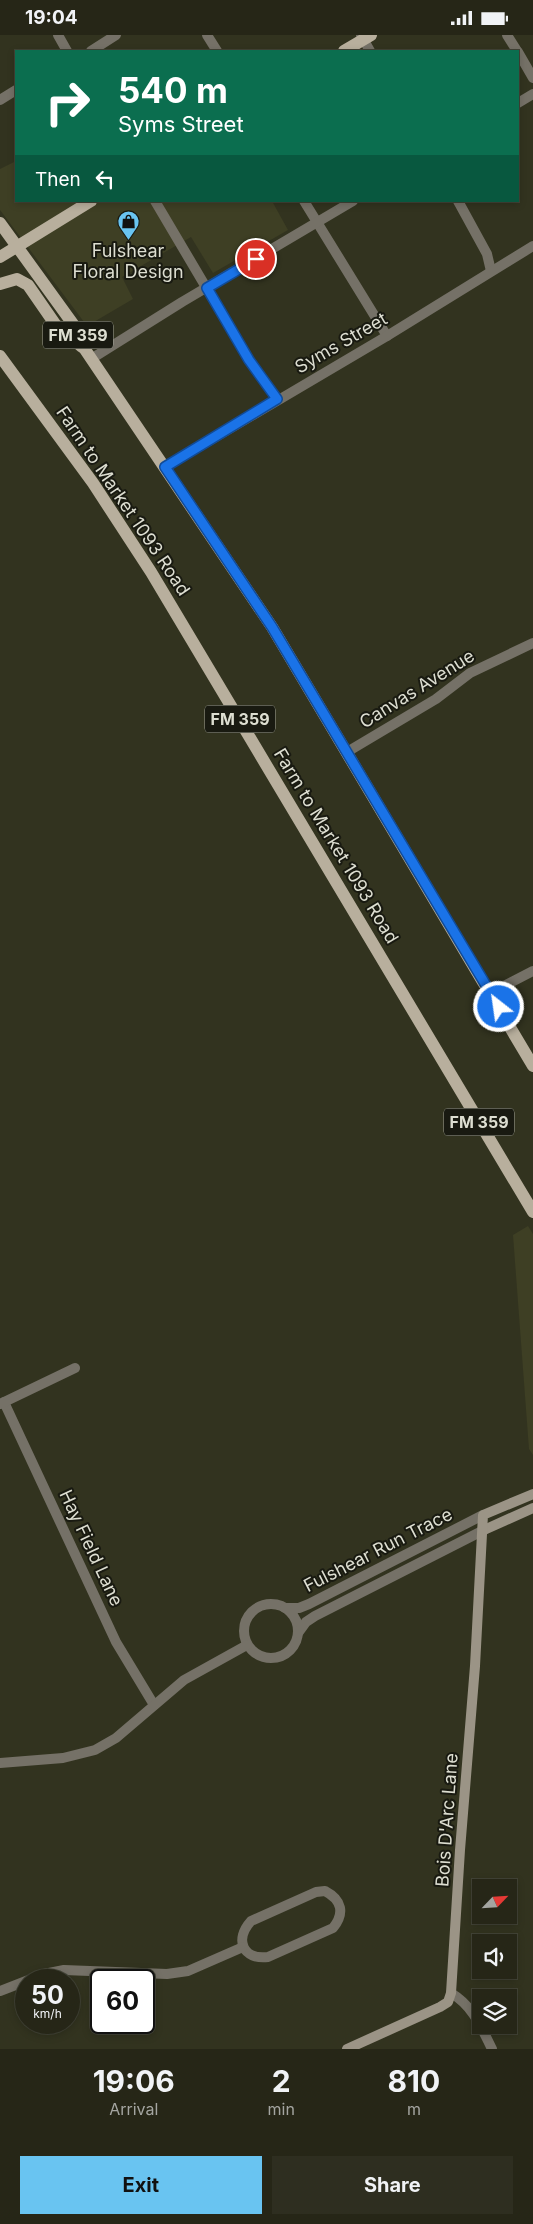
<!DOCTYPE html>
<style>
:root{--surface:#262617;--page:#2e2e20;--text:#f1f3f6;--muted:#a4a5a1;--line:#424336;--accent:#69c4f1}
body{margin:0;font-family:Inter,sans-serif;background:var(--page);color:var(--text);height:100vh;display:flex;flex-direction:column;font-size:19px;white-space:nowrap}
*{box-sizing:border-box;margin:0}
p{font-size:16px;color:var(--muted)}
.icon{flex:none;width:28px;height:28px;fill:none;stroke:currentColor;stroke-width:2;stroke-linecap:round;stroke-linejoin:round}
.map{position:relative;height:2014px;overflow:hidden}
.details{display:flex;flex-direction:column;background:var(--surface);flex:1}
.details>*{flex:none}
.banner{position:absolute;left:15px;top:15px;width:504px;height:152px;border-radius:0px;box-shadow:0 2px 8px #0003,0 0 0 1px var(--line);background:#0b6e4f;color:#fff;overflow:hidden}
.needle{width:32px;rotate:65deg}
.fabs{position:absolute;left:472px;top:1844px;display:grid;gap:10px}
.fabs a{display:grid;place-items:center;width:45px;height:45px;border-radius:0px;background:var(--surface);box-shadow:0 2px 8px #0003,0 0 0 1px var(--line);font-size:25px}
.speed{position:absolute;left:15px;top:1934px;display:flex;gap:10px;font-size:25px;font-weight:700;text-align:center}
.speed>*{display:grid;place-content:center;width:65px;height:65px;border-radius:50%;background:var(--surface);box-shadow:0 2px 8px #0003,0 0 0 1px var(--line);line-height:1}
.speed small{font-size:12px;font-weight:400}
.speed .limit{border:2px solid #111;border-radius:8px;background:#fff;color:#111}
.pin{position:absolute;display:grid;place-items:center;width:42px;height:42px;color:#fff;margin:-21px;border:2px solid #fff;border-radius:50%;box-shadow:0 1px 5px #0007}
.me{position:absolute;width:55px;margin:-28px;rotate:330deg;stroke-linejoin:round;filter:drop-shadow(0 0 4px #0008)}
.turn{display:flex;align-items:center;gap:18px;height:105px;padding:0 20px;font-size:22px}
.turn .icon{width:65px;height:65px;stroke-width:2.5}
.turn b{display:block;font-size:35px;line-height:42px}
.then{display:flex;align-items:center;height:48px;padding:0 20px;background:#0003;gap:10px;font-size:19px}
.eta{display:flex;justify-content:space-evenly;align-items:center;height:85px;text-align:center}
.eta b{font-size:30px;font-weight:700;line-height:35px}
.button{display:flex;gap:10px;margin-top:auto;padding:10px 20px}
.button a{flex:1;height:58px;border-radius:0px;background:var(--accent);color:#111;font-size:20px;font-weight:700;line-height:58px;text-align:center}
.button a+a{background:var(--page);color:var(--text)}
.status{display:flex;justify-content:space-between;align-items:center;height:35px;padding:0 25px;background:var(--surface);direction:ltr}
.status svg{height:14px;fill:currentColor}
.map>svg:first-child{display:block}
.built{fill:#3e3f24}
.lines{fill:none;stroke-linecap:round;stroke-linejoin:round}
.street{stroke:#757167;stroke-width:10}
.secondary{stroke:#9b9486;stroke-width:10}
.primary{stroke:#b8af9d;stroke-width:12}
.route-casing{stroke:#114b97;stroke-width:12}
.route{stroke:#1a73e8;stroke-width:9}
.labels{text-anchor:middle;stroke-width:4;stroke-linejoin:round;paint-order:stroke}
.shield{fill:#191a11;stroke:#a2a397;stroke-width:1}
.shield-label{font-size:16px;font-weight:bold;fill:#ddded1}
.poi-label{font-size:18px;fill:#ddded1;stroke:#191a11}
.street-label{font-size:18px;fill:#ddded1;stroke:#191a11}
</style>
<div class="status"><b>19:04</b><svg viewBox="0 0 49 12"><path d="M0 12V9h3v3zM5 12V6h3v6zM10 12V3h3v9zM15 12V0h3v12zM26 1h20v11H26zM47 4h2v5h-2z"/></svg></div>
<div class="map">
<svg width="533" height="2014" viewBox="0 0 533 2014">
<rect width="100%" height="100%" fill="#32331f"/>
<g class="built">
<path d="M 16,126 L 16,166 L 272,166 L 288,195 L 213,238 L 191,202 L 122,242 L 133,264 L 87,291 L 0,175 L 0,134 Z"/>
<path d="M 528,1191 L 533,1199 L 533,1420 L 529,1414 L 513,1200 Z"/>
</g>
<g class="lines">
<g class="street">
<path d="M 58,0 L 67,16"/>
<path d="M 207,0 L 217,16"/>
<path d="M 361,0 L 370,16"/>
<path d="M 507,0 L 517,16"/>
<path d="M 91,16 L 116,0"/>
<path d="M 518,17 L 533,43"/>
<path d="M 0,65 L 16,55"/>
<path d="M 518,68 L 533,59"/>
<path d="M 155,166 L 249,325 L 277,364"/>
<path d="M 304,166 L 387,301"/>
<path d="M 458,166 L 487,219 L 491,236"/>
<path d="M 91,324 L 182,267 L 353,166"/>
<path d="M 165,432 L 387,301 L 533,211"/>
<path d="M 347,717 L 436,664 L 470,638 L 533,608"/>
<path d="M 490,958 L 533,936"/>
<path d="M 4,1367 L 116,1607 L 154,1670"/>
<path d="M 0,1369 L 75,1333"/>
<circle cx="271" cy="1596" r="27"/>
<path d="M 285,1573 L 299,1573 L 309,1569 L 483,1480"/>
<path d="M 298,1598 L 306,1587 L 315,1581 L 484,1495"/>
<path d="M 0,1728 L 63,1723 L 95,1715 L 116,1703 L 184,1645 L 247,1610"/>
<path d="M 325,1856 C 342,1865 345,1878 333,1893 L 268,1922 C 243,1925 234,1905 251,1886 L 316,1857 Z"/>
<path d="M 0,1956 L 44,1939 L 64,1935 L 167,1939 L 188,1936 L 243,1912"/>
<path d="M 451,1958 C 473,1971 481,1992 492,2014"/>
</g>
<g class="secondary">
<path d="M 484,1495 L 533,1473"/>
<path d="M 347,2014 L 440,1972 L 448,1967 L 451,1958 L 460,1815 L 475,1631 L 483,1480 L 533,1459"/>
</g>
<g class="primary">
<path d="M 344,16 L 371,0"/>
<path d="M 0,188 L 73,289 L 84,313 L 272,592 L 533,1031"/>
<path d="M 0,222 L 91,166"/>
<path d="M 0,249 L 17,244 L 28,250 L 55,289 L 82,312"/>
<path d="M 0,321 L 93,448 L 151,537 L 533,1177"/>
</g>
</g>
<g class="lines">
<defs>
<path id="route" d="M 256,224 L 207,253 L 249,325 L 277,364 L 165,432 L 272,592 L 499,972"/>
</defs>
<use href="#route" class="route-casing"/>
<use href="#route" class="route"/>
</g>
<defs>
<symbol id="shop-pin" viewBox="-11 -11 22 30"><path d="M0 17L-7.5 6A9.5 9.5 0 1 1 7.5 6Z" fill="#69c4f1" stroke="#191a11"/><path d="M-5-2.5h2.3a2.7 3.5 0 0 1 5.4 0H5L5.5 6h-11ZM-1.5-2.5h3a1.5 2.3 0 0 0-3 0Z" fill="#111"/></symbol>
</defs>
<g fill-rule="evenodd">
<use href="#shop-pin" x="116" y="174" width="25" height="34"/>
</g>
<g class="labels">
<g class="shield">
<rect x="43" y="286.5" width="70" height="27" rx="4"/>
<rect x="205" y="670.5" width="70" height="27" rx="4"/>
<rect x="444" y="1073.5" width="70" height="27" rx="4"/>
</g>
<g class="shield-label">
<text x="78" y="306">FM 359</text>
<text x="240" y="690">FM 359</text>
<text x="479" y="1093">FM 359</text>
</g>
<g class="poi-label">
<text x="128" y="222">Fulshear<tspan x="128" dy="21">Floral Design</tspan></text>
</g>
<g class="street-label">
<text transform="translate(341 308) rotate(-30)" y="6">Syms Street</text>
<text transform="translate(123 466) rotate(56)" y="6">Farm to Market 1093 Road</text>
<text transform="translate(417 654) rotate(-32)" y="6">Canvas Avenue</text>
<text transform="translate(336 811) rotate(59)" y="6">Farm to Market 1093 Road</text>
<text transform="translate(91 1513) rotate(65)" y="6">Hay Field Lane</text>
<text transform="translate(378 1515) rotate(-27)" y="6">Fulshear Run Trace</text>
<text transform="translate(447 1785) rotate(-86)" y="6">Bois D'Arc Lane</text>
</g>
</g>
</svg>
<div class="fabs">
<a><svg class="needle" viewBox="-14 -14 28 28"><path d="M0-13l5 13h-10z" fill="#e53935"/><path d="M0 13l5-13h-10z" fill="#a4a5a1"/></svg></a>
<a><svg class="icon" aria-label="sound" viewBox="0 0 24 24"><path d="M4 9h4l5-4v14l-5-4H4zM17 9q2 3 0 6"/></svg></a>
<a><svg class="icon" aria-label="layers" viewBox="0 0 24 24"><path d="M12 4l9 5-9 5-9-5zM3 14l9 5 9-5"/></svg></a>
</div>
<div class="speed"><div>50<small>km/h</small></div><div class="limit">60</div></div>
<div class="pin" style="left:256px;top:224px;background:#d93025"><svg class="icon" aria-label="arrive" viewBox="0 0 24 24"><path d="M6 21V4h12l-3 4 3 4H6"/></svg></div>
<svg class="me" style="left:499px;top:972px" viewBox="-20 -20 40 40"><circle r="17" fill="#1a73e8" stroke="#fff" stroke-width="3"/><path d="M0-11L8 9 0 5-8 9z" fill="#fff"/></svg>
<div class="banner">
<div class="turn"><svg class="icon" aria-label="right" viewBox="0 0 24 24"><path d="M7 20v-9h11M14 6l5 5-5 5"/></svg><div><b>540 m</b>Syms Street</div></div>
<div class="then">Then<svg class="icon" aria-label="left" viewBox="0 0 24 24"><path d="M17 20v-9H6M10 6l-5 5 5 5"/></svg></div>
</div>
</div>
<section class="details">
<div class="eta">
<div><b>19:06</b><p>Arrival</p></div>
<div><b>2</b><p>min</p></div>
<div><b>810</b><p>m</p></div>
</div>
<div class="button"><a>Exit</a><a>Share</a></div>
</section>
